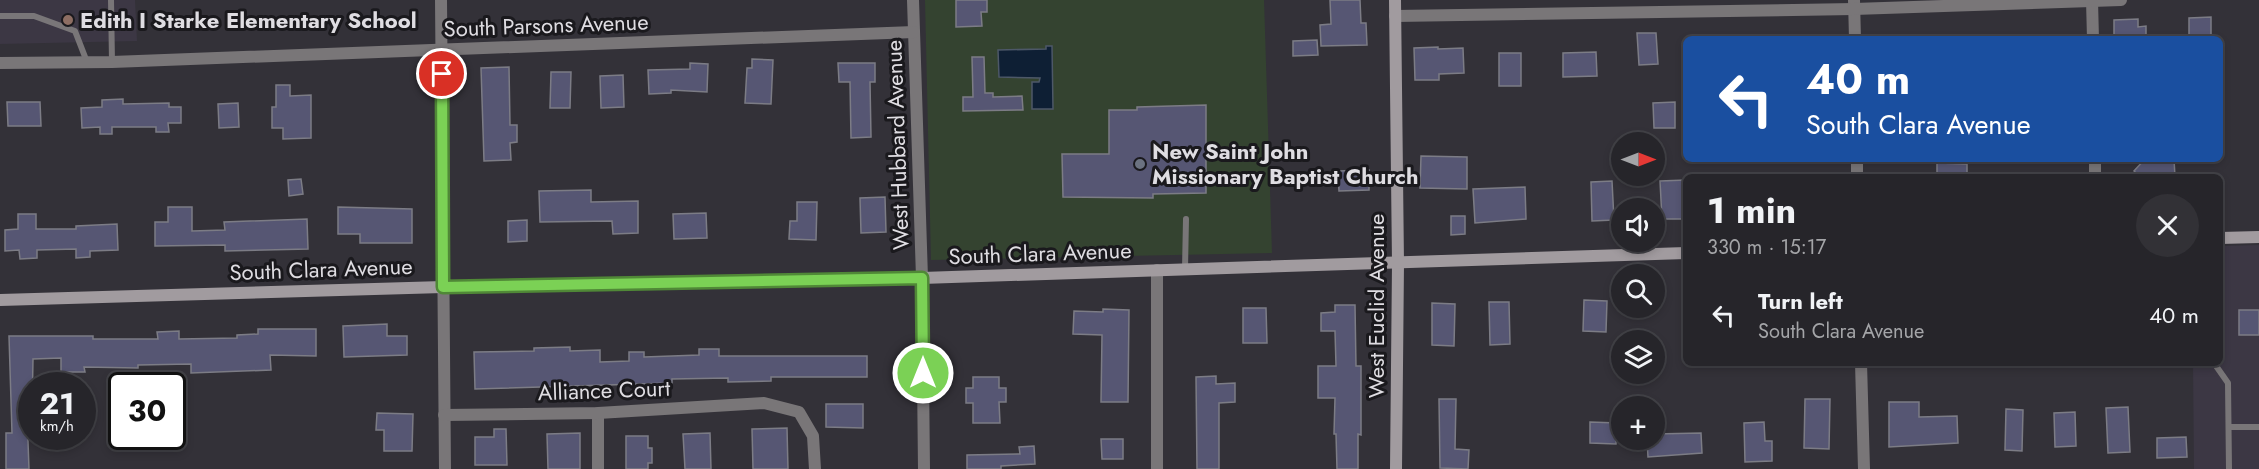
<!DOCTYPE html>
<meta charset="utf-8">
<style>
:root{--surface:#26252a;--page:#323136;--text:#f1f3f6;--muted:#a4a5a8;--line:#424247}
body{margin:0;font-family:Jost,sans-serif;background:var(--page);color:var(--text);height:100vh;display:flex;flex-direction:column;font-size:22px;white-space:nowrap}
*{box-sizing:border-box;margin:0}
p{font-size:20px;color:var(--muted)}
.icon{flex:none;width:33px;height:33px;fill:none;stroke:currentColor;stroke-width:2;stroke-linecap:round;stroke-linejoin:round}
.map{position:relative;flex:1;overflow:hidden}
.panel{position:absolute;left:1683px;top:174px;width:540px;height:192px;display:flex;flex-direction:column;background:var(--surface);border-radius:9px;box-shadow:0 3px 9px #0003,0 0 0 2px var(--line)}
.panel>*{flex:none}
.top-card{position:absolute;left:1683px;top:36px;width:540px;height:126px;border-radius:9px;box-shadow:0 3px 9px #0003,0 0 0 2px var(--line);background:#1a4fa0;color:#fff;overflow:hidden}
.needle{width:39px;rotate:90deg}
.buttons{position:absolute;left:1611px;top:132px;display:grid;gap:12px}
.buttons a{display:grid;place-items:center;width:54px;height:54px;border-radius:50%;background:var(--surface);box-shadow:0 3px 9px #0003,0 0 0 2px var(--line);font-size:30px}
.speed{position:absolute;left:18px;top:372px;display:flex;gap:12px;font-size:30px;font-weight:700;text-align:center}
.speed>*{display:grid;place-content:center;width:78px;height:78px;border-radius:50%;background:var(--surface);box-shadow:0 3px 9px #0003,0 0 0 2px var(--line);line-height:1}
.speed small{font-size:15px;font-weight:400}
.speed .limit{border:3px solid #111;border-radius:9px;background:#fff;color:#111}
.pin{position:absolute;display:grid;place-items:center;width:51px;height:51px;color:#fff;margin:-26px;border:3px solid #fff;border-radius:50%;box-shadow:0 2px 6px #0007}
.me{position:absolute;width:66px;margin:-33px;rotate:0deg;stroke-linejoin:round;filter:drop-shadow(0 0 4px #0008)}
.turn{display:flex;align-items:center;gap:21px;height:126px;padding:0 24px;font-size:27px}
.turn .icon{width:78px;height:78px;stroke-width:2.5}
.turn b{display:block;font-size:42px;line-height:51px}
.round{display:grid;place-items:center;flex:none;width:63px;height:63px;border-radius:32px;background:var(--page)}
.overview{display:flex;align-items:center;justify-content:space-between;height:102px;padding:0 24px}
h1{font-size:36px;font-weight:700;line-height:45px}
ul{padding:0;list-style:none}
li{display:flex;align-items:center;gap:18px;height:78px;padding:0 24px}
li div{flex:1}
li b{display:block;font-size:22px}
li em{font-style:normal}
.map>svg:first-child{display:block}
.built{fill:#3c3744}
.green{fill:#344330}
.water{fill:#0e1f34;stroke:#4d5868;stroke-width:1.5}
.building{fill:#565673;stroke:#7c7c85;stroke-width:1.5}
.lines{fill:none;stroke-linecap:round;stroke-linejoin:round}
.lane{stroke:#797678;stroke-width:6}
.street{stroke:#797678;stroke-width:12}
.secondary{stroke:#a19b9f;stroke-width:12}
.route-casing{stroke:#508837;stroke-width:15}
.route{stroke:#7bd155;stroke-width:10}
.education-dot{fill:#8d6e63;stroke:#1a191d;stroke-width:2}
.worship-dot{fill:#6b7280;stroke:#1a191d;stroke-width:2}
.labels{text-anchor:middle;stroke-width:6;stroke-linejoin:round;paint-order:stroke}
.poi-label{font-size:22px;font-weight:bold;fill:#dfdde2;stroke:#1a191d;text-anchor:start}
.street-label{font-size:22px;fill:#dfdde2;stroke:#1a191d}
</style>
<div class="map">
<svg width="2259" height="469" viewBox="0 0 2259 469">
<rect width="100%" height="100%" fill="#333138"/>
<g class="built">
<path d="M 0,0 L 135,0 L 137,41 L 0,44 Z"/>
<path d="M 2259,245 L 2259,469 L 2194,469 L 2193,363 L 2220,363 L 2220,246 Z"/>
</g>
<path class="green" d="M 925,0 L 1264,0 L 1272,253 L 931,260 Z"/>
<path class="water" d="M 1046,46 L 1052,46 L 1053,109 L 1032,109 L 1032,82 L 1039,82 L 1040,78 L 999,77 L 998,50 L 1046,49 Z"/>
<g class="building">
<path d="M 956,0 L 987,0 L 987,12 L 981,12 L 982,26 L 956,27 Z"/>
<path d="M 1330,0 L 1360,0 L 1361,23 L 1366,23 L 1367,45 L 1321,46 L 1320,25 L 1331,24 Z"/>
<path d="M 2211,17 L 2211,39 L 2189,39 L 2189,18 Z"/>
<path d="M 2138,19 L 2138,27 L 2146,26 L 2146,39 L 2114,39 L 2114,20 Z"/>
<path d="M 1637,33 L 1656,33 L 1658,64 L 1639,65 Z"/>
<path d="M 1317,40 L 1318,55 L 1293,56 L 1293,41 Z"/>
<path d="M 1438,47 L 1438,49 L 1463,48 L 1464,73 L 1439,74 L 1439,80 L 1415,80 L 1414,48 Z"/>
<path d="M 1596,52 L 1597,76 L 1563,77 L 1563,53 Z"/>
<rect x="1499" y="53" width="22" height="33"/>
<path d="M 972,57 L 984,57 L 985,93 L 993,93 L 993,97 L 1022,96 L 1023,110 L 963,111 L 963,97 L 973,97 Z"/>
<path d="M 752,59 L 773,60 L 771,104 L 745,103 L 747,68 L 752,68 Z"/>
<path d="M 690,63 L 708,64 L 707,92 L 671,90 L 671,93 L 649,94 L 648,70 L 690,69 Z"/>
<path d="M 838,63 L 875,63 L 875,82 L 870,82 L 871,137 L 851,138 L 850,82 L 839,82 Z"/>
<path d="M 509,67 L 510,125 L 517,125 L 517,142 L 510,143 L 511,160 L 484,161 L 481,68 Z"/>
<path d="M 551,72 L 571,72 L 570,108 L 550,108 Z"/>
<path d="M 623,75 L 624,107 L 601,108 L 600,76 Z"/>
<path d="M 276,85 L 290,85 L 290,96 L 311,95 L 311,138 L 283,139 L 283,128 L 272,128 L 272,107 L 276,107 Z"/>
<path d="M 123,99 L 123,104 L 169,103 L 169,107 L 181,107 L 181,123 L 168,123 L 169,132 L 156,132 L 156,127 L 112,127 L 112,134 L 100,134 L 100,127 L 82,128 L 81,108 L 102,107 L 102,100 Z"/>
<path d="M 7,102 L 40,102 L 41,126 L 8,126 Z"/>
<path d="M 1675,102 L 1675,128 L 1654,128 L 1653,103 Z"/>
<path d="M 238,103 L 239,127 L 219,128 L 218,104 Z"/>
<path d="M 1206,105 L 1206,193 L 1153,194 L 1153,198 L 1063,197 L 1062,154 L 1109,154 L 1109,110 L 1137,110 L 1137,107 Z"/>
<path d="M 1421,156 L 1467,157 L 1467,189 L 1420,188 Z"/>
<path d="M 2145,159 L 2174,159 L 2175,177 L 2141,177 L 2134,171 Z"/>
<path d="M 1937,163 L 1967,164 L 1967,177 L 1937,177 Z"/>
<path d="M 1369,170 L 1369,190 L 1339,191 L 1338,171 Z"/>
<path d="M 301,179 L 303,194 L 289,196 L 288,180 Z"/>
<path d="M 1686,180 L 1686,219 L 1662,219 L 1660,181 Z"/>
<path d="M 1612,181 L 1614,220 L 1592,221 L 1591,182 Z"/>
<path d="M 1525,187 L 1526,219 L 1475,223 L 1473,189 Z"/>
<path d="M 591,190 L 591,202 L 638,201 L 638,233 L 613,234 L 612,221 L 540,222 L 539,191 Z"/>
<path d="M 885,197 L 886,232 L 861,233 L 860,198 Z"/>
<path d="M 797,202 L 817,202 L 816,240 L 789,239 L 790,221 L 797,221 Z"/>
<path d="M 168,207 L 192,207 L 192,231 L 225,230 L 224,222 L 307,219 L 308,249 L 225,251 L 225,245 L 155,246 L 155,222 L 168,222 Z"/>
<path d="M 338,207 L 412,209 L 412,243 L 360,243 L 360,234 L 338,234 Z"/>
<path d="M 706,213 L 707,238 L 674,239 L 673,214 Z"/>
<path d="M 18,214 L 36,214 L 36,229 L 76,229 L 76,226 L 117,224 L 118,250 L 90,251 L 90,257 L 76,258 L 76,249 L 37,250 L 37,258 L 20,259 L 19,250 L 5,251 L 5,230 L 18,229 Z"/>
<path d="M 1451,216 L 1465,216 L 1465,234 L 1451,235 Z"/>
<path d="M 527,220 L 527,241 L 508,242 L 508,221 Z"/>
<path d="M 1584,300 L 1607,301 L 1606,332 L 1583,331 Z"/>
<path d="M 1489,302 L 1509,302 L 1510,344 L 1490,345 Z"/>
<path d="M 1432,303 L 1455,304 L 1454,346 L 1432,345 Z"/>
<path d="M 1335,305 L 1355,305 L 1356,366 L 1361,366 L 1361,435 L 1358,434 L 1358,469 L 1337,469 L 1336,434 L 1334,434 L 1335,398 L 1318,398 L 1318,366 L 1336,366 L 1335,331 L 1321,331 L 1321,313 L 1335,312 Z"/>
<path d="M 1243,308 L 1266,308 L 1267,343 L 1243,343 Z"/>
<path d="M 1103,309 L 1129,310 L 1128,402 L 1101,402 L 1102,335 L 1073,334 L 1074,311 L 1103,312 Z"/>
<rect x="2239" y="310" width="20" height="25"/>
<path d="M 387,324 L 387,336 L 407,336 L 407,355 L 344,357 L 343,326 Z"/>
<path d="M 258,329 L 316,329 L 316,356 L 270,355 L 271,370 L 191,373 L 191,364 L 138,365 L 138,368 L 84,367 L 85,372 L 61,372 L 61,358 L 33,359 L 32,414 L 27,414 L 29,469 L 6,469 L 6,433 L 12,433 L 9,336 L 93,336 L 93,339 L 158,339 L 157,332 L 179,331 L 179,339 L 237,338 L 237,335 L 258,334 Z"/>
<path d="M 570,347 L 570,351 L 600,350 L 600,362 L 629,361 L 629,352 L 644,352 L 644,357 L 699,355 L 699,349 L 719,349 L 719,356 L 867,356 L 867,377 L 771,377 L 771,381 L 728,382 L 728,378 L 672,379 L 672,383 L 475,389 L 474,352 L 534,351 L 534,348 Z"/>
<path d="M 1216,376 L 1216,384 L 1235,383 L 1235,402 L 1219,403 L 1219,469 L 1197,469 L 1196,377 Z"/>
<path d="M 973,377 L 999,377 L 999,388 L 1006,388 L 1006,402 L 999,402 L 1000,423 L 973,423 L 973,403 L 966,403 L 966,388 L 973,388 Z"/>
<path d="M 1439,399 L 1456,399 L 1455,449 L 1469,450 L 1468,469 L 1440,468 Z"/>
<path d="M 1805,399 L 1830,399 L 1829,449 L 1804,448 Z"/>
<path d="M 1889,402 L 1919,402 L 1919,417 L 1957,416 L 1958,443 L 1889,447 Z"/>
<path d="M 826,404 L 863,404 L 863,428 L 826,427 Z"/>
<path d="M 2128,407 L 2130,452 L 2108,453 L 2106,408 Z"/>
<path d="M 2006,409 L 2023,410 L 2022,451 L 2005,450 Z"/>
<path d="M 2075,412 L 2076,446 L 2055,447 L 2054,413 Z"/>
<path d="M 377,413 L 413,414 L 412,451 L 384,451 L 384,430 L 376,430 Z"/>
<path d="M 1590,422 L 1617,423 L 1616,444 L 1590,443 Z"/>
<path d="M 1764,422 L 1765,441 L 1772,441 L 1772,461 L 1745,462 L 1744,423 Z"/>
<path d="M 787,428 L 788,469 L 753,469 L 752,429 Z"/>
<path d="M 494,429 L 506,429 L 507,465 L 475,465 L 475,437 L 494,437 Z"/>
<path d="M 580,433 L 580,469 L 548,469 L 547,434 Z"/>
<path d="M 710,433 L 711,469 L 685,469 L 683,434 Z"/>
<path d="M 1701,433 L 1702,453 L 1648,457 L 1647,440 L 1654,440 L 1654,434 Z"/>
<path d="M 626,436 L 648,436 L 648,448 L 652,448 L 652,463 L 648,463 L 648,469 L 626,469 Z"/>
<path d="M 2186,437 L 2187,457 L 2157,458 L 2157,438 Z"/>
<path d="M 1101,439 L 1123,439 L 1123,459 L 1102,459 Z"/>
<path d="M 1034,446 L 1035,464 L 1001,466 L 1001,469 L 967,469 L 967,455 L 1020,454 L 1019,447 Z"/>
</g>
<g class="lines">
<g class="lane">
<path d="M 111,0 L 112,62"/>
<path d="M 0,16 L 34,16 L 75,31 L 87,62"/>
<path d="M 1185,269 L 1186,219"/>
<path d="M 2214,363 L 2228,383 L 2229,469"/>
<path d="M 2229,427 L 2259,427"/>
</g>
<g class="street">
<path d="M 441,0 L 445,469"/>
<path d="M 913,0 L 922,278 L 924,469"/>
<path d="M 1854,0 L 1855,39"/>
<path d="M 2092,0 L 2093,39"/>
<path d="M 1395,16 L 1854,9 L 2121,0"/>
<path d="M 0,63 L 112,62 L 914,32"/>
<path d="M 1857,159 L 1857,177"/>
<path d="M 2095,159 L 2095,177"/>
<path d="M 1157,270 L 1157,469"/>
<path d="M 1861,363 L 1864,469"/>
<path d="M 598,413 L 598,469"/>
<path d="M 444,415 L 598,413 L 764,403 L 799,412 L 813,436 L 815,469"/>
</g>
<g class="secondary">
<path d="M 1395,0 L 1398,263 L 1396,469"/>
<path d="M 2220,238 L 2259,237"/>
<path d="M 0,300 L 443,287 L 922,278 L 1686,253"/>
</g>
</g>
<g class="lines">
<defs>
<path id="route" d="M 442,74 L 443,287 L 922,278 L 923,373"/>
</defs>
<use href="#route" class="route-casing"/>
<use href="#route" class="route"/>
</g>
<circle class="education-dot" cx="68" cy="20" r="6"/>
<circle class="worship-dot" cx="1140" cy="164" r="6"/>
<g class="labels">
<g class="poi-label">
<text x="80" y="28">Edith I Starke Elementary School</text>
<text x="1152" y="159">New Saint John<tspan x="1152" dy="25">Missionary Baptist Church</tspan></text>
</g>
<g class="street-label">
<text transform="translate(546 25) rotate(-2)" y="8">South Parsons Avenue</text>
<text transform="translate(897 145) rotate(-92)" y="8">West Hubbard Avenue</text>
<text transform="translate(1040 253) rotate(-2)" y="8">South Clara Avenue</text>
<text transform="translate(321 269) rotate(-2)" y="8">South Clara Avenue</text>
<text transform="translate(1376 306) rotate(-90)" y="8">West Euclid Avenue</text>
<text transform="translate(604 390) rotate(-2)" y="8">Alliance Court</text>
</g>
</g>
</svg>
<div class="buttons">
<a><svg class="needle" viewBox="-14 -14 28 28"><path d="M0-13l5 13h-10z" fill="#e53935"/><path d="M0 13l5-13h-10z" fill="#a4a5a8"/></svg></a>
<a><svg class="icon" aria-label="sound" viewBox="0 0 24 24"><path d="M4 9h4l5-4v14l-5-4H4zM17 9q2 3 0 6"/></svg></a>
<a><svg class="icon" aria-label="search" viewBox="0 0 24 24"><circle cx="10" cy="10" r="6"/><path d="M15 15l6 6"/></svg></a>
<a><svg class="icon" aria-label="layers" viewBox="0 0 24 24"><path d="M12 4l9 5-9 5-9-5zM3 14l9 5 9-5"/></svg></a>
<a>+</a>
</div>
<div class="speed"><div>21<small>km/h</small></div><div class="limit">30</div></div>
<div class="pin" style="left:442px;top:74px;background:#d93025"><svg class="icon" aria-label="arrive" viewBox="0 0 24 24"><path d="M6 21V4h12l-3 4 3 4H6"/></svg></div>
<svg class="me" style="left:923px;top:373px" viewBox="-20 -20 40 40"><circle r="17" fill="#7bd155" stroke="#fff" stroke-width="3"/><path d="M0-11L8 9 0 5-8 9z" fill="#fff"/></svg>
<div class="top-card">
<div class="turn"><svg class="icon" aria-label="left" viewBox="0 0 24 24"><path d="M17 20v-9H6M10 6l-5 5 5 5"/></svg><div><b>40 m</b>South Clara Avenue</div></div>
</div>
<section class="panel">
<div class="overview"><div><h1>1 min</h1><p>330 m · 15:17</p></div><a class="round"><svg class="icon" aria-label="close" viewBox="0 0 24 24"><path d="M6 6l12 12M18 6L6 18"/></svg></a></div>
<ul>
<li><svg class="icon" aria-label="left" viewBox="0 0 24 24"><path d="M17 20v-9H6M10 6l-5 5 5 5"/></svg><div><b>Turn left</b><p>South Clara Avenue</p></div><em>40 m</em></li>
</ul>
</section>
</div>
